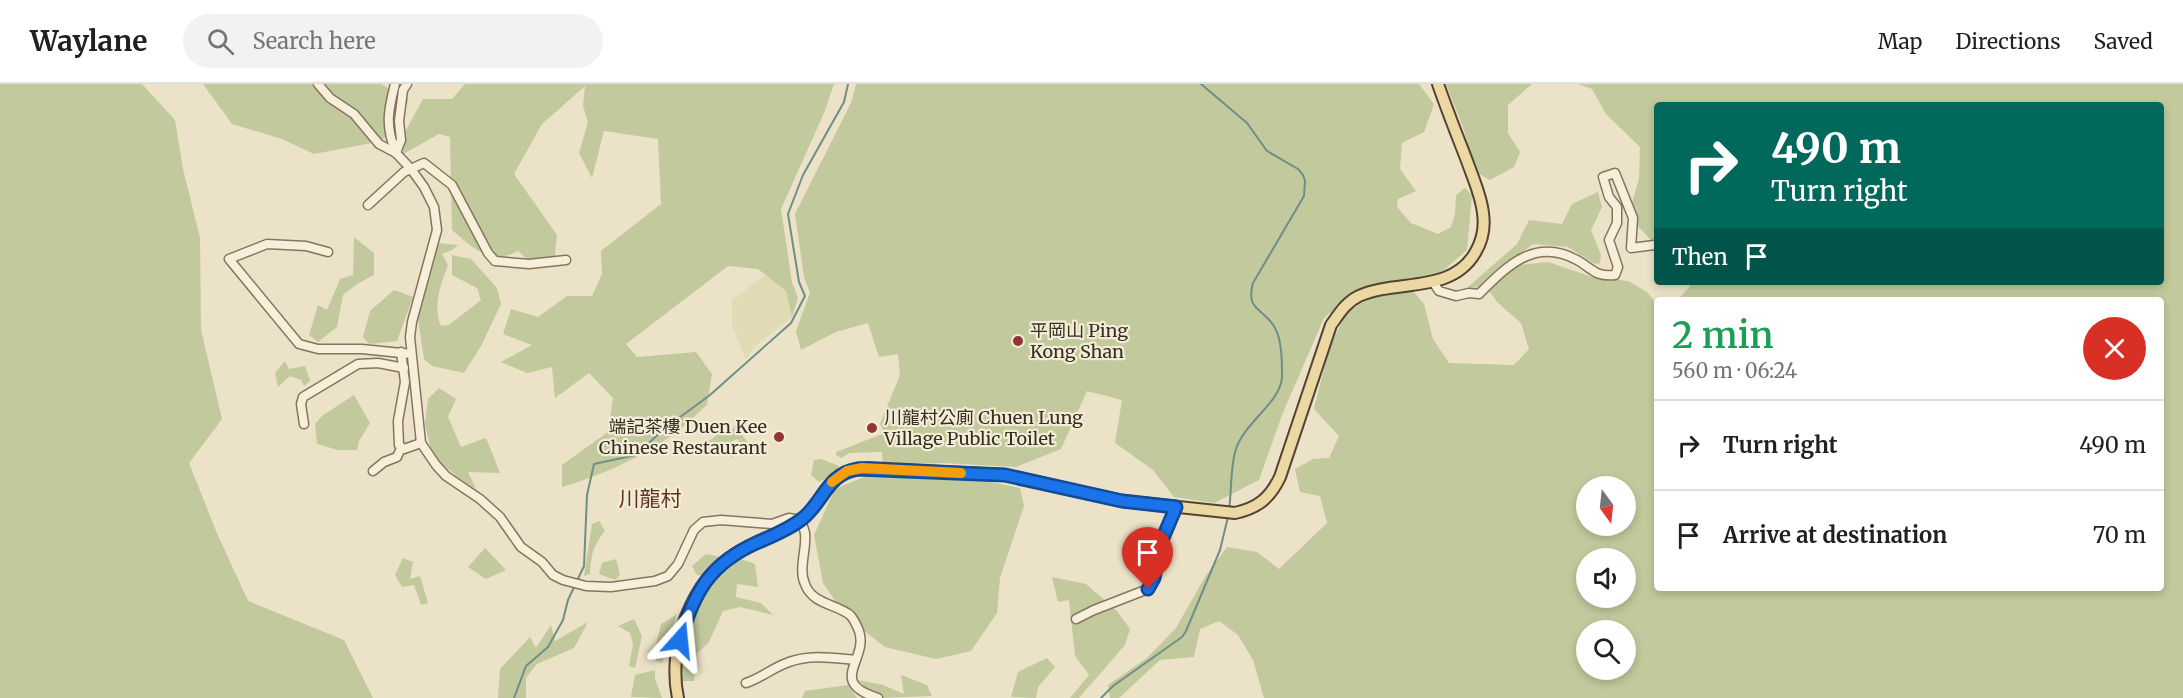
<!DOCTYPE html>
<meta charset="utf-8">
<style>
:root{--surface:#fff;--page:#f2f2f2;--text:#202124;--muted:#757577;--line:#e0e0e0}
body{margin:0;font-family:Merriweather,"Noto Sans TC",serif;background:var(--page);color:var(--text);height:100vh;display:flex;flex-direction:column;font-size:22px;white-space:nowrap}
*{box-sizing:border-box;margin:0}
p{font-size:20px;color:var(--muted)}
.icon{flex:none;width:33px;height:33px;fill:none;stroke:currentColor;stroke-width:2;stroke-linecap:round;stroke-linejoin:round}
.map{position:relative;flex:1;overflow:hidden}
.details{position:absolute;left:1654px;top:213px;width:510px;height:294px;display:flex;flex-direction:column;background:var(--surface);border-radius:6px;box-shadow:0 3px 9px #0003}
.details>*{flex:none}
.guide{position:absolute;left:1654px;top:18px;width:510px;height:183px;border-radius:6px;box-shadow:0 3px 9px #0003;background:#00695c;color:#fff;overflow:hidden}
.needle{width:39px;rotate:165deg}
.controls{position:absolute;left:1576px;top:392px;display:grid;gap:12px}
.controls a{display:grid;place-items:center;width:60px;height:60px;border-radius:50%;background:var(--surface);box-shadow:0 3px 9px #0003;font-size:30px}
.pin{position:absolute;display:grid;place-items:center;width:51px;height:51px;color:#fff;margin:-62px -26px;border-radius:50% 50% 50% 0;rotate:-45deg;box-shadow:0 0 6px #0007}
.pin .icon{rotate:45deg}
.me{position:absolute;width:66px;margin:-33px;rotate:18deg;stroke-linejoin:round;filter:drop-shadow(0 0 4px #0008)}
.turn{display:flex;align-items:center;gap:21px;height:126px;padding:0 18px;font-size:27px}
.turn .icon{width:78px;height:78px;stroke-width:2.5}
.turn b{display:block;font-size:42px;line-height:51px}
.then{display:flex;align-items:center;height:57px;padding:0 18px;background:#0003;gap:12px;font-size:22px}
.round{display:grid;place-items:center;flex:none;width:63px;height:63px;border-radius:32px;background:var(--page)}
.overview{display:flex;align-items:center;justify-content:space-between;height:102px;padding:0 18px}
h1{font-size:36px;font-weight:600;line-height:45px;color:#1e9e55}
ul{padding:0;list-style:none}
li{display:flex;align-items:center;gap:18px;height:90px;padding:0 18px;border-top:2px solid var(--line)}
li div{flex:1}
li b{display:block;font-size:22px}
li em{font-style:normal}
header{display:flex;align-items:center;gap:36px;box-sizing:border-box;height:84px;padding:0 30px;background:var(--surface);border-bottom:2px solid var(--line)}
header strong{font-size:28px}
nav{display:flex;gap:33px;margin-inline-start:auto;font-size:21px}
.search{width:420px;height:54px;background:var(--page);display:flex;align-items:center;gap:15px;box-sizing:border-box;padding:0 21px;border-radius:33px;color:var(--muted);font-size:22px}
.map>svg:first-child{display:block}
.farmland{fill:#e1dbb5}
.green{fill:#c2c99c;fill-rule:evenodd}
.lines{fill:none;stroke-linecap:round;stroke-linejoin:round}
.stream{stroke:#6f8e87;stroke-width:2}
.minor-casing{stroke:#86755e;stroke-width:11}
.major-casing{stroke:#544332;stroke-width:14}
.minor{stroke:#f7efda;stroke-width:8}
.major{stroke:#ebd8a3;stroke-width:10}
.route-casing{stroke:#114b97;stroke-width:15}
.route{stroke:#1a73e8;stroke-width:10}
.slow{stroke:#f59e0b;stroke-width:10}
.poi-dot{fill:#913632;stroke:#f3ecd7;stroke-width:2}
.labels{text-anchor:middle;stroke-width:4.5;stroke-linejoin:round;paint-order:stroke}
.poi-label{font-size:18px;fill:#372d21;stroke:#f3ecd7;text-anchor:start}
.quarter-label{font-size:21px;fill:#613323;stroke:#f3ecd7}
</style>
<header>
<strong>Waylane</strong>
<div class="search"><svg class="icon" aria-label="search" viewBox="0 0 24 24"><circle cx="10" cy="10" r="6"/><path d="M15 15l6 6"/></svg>Search here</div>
<nav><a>Map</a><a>Directions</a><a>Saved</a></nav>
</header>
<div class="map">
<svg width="2183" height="614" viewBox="0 0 2183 614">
<rect width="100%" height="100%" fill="#ebe2c8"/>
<path class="farmland" d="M 765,191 L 786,207 L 792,233 L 753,264 L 746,276 L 732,240 L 732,216 Z"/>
<g class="green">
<path d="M 0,0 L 142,0 L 175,36 L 183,85 L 200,154 L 201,246 L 222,335 L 189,379 L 216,447 L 248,517 L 344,556 L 373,614 L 0,614 Z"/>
<path d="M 203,0 L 381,0 L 409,16 L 382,57 L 314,70 L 282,55 L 232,40 Z"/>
<path d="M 465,0 L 834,0 L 824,29 L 781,125 L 792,198 L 798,214 L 792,233 L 786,207 L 758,185 L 728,182 L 626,260 L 637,273 L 696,268 L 712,290 L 707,321 C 694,332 682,345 668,354 C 636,376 599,392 562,403 L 562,381 L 608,348 L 613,314 L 589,289 L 555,314 L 552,283 L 527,289 L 501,278 L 532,261 L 503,250 L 511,225 L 538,233 L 567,212 L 592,212 L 602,190 L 601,167 L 661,120 L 658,55 L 604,47 L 592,94 L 579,69 L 588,38 L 583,22 L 585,2 L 542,40 L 514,90 L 557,151 L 554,180 L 532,180 L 518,167 C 490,182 473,164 452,146 L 450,53 L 439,50 L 403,70 L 405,48 L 423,15 L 452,15 Z"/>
<path d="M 856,0 L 1419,0 L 1434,20 L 1424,48 L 1402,59 L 1400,85 L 1416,107 L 1398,115 L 1397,123 L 1411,139 L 1438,150 L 1451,143 L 1455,130 L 1456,111 L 1465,104 L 1472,111 L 1467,166 L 1438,191 L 1356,207 L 1324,234 L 1282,331 L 1259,396 L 1214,419 L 1174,413 L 1153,386 L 1115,359 L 1122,316 L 1087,307 L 1061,365 L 1016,383 L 943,379 L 883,381 L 882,368 L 850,369 L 841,374 L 836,371 L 836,368 L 885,349 L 880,340 L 900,291 L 898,270 L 879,273 L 868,239 L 836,248 L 801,266 L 796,247 L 810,209 L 804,193 L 795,130 L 851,19 Z"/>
<path d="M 1446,0 L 1532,0 L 1508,21 L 1508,49 L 1520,68 L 1514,83 L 1490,96 L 1476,88 L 1463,43 Z"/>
<path d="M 1578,0 L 2183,0 L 2183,614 L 1264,614 L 1253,576 L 1238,551 L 1219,537 L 1200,545 L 1194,573 L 1160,576 L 1119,614 L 1110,614 L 1108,601 L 1147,574 L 1176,544 L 1205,493 L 1227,463 L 1257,468 L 1279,485 L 1327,439 L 1320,412 L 1300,408 L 1295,385 L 1313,375 L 1329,374 L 1339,352 L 1314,325 C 1323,294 1332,231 1363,218 C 1379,211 1397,210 1413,207 L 1424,220 L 1433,255 L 1449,279 L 1514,281 L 1529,265 L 1521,239 L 1497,218 L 1487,204 L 1518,181 L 1548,178 L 1595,194 L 1628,197 L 1647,208 L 1657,220 L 1658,504 L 2162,504 L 2162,216 L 1678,216 L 1690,202 L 1690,198 L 2162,198 L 2162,21 L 1658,21 L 1657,157 L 1651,156 L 1628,132 L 1639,95 L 1640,63 L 1606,30 L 1592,5 ZM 1587,402 L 1626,402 L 1626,441 L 1587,441 ZM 1587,474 L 1626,474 L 1626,513 L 1587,513 ZM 1587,546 L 1626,546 L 1626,585 L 1587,585 Z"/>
<path d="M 1598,108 L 1602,123 L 1591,146 L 1601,171 L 1600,179 L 1595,180 L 1568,163 L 1533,160 L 1478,203 L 1467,204 L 1517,160 L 1529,136 L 1562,140 L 1572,120 Z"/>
<path d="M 354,153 L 374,169 L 374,191 L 357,200 L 343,211 L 337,243 L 318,258 L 309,251 L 318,221 L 327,226 L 340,195 L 353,191 Z"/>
<path d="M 437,159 L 458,161 L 452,166 L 442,170 L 448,181 C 441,199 432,224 441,242 L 449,241 L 481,216 L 477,204 L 452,191 L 452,171 L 471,175 L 497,204 L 501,220 L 481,262 L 464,289 L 432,282 L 424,275 L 417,229 L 431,188 Z"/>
<path d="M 394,206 L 413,213 L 397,257 L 369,260 L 363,253 L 370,227 Z"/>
<path d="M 285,277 L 289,285 L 305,282 L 310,297 L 304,302 L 301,296 L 290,292 L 278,303 L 275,289 Z"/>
<path d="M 439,304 L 456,315 L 448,333 L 461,363 L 486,354 L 500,389 L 468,388 L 476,405 L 459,394 L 432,371 L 425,340 L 428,315 Z"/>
<path d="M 354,311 L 370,339 L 359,357 L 357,366 L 338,366 L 317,360 L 315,340 L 322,332 Z"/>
<path d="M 739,335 L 743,352 L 749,360 L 744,363 L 737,355 L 729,359 L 734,374 L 712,362 L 703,370 L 693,362 L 712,355 L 724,345 L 730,349 Z"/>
<path d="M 821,375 L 839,382 L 833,389 L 819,398 L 811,391 L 814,376 Z"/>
<path d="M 864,393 L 980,396 L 1020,404 L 1024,422 L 1000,494 L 997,529 L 971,567 L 936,575 L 885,563 L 846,533 L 823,499 L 814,451 L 835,405 Z"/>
<path d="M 599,437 L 605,447 C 593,461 591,472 590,490 L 584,492 L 592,440 Z"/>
<path d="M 485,464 L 506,486 L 486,495 L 468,483 Z"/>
<path d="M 706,470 L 720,473 L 703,492 L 697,491 L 692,482 Z"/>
<path d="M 403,474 L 413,478 L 410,495 L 420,492 L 428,519 L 421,521 L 414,501 L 402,503 L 395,491 Z"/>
<path d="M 616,475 L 620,491 L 615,496 L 599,490 L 602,479 Z"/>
<path d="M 740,475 L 755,480 L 758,503 L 737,500 L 736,513 L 761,519 L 773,531 L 740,523 L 723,527 L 709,558 L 697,569 L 694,597 L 681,597 C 680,562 691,528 713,501 C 720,491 731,483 740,475 Z"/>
<path d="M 1052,493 L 1086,500 L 1117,527 L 1130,545 L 1125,561 L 1079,614 L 1070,614 L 1089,591 L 1075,572 L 1069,516 L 1058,518 Z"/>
<path d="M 676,531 L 672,551 L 662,579 L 656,577 L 657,557 L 661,540 Z"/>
<path d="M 634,535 L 642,552 L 635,584 L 629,582 L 633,560 L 630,549 L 618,542 Z"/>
<path d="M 588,538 L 574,564 L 537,580 L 526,594 L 526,614 L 498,614 L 500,585 L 530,553 L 536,564 L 551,541 L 555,557 Z"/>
<path d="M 1047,574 L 1055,583 L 1038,603 L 1036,614 L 1011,613 L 1018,588 Z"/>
<path d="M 655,586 L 655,595 L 662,614 L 631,613 L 635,591 Z"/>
<path d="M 901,591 L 927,601 L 932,612 L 877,614 L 858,596 L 883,601 L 904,610 Z"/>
<path d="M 848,601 L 857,614 L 802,614 L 805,607 Z"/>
</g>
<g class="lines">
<g class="stream">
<path d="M 1201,0 L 1247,39 L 1267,67 L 1298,85 L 1303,91 L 1305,97 L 1304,112 L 1253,199 C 1245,228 1265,224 1275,244 C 1282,256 1282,279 1282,293 C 1281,318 1244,339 1236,365 C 1230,383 1232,406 1229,425"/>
<path d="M 514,614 L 526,582 L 548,563 L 563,536 L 568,516 L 584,482 L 587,411 L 594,380 L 636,371 L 664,345 L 710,311 L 791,239 L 805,212 L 799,198 L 788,130 L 803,91 L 844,18 L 848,0"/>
<path d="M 1101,614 L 1113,602 L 1182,553 L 1186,547 L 1220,466 L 1228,433"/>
</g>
<defs>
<g id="minor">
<path d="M 318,0 L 330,14 L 354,30 L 379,60 L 396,69 L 411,85 L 424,103 L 434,123 L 437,146 L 412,238 L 410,253 L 421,359 L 436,381 L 446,392 L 480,415 L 500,433 L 521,463 L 542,478 L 553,491 L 563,496 L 586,502 L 611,503 L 655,497 L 668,492 L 678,480 L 694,446 L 703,438 L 721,436 L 772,440 L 789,434 L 801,436 C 802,440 804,445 805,449 C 807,465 798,485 805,500 C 812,520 836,520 850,531 C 854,535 857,542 859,547 C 869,576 826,598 878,614"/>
<path d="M 395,0 C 388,27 385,42 396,69"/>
<path d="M 396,69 L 401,56 L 399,37 L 403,6 L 407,0"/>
<path d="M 368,121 L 404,88 L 424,79 L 452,101 L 488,169 L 495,177 L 529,180 L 566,176"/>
<path d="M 328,168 L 306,162 L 267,160 L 229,175 L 299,260 L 318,265 L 362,265 L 411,270"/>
<path d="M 1433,198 L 1439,207 L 1456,212 L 1469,209 L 1479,210 C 1507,182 1535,153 1577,176 C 1593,185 1595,193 1615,191 L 1618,183 L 1609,156 L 1617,139 L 1617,123 L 1609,113 L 1603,93 L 1615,89 L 1633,134 L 1631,164 L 1654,161 L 1658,163"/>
<path d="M 401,268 L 405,298 L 398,337 L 399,361 L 404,365 L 421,359"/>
<path d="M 304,340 L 301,320 L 303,313 L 358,280 L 378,279 L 404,284"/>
<path d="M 373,387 L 384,378 L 397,373 L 401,364"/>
<path d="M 1076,535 L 1094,526 L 1148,505 L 1154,494 L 1162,456 L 1176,423"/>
<path d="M 746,599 C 761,594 774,583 789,578 C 811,570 833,574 856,576"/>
</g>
<path id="major" d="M 678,614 C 667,563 691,496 737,469 C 758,456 783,450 802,435 C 828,414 828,384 868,384 L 1005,391 L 1122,417 L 1235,429 C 1258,424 1270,414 1280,393 L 1331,241 C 1339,230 1346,218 1359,212 C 1397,195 1451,210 1475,169 C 1483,156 1485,143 1483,129 C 1481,111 1473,94 1467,77 C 1457,51 1447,26 1438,0"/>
</defs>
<use href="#minor" class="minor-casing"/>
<use href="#major" class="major-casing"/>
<use href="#minor" class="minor"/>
<use href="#major" class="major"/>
</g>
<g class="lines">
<defs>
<path id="route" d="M 680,556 C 694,508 710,480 756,459 C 772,452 788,446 802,435 C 824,418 826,390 858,385 L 1005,391 L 1122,417 L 1176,423 L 1162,456 L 1154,494 L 1148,505"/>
</defs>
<use href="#route" class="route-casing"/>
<use href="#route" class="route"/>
<path class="slow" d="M 832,398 L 847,387 L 862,384 L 961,389"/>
</g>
<g class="poi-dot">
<circle cx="1018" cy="257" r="6"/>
<circle cx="872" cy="344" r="6"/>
<circle cx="779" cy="353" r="6"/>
</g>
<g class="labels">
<g class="poi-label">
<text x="1030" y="253">平岡山 Ping<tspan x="1030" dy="21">Kong Shan</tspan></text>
<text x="884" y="340">川龍村公廁 Chuen Lung<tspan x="884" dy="21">Village Public Toilet</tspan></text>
<text x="767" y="349" text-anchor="end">端記茶樓 Duen Kee<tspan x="767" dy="21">Chinese Restaurant</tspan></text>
</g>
<g class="quarter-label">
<text x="650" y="422">川龍村</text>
</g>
</g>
</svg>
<div class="controls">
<a><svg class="needle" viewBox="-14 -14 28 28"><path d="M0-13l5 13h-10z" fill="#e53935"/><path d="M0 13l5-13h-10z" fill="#757577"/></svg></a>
<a><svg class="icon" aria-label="sound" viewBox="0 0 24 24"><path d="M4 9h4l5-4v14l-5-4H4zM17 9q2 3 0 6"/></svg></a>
<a><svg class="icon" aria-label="search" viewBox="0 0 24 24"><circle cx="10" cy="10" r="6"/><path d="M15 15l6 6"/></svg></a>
</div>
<div class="pin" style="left:1148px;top:505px;background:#d93025"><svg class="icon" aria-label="arrive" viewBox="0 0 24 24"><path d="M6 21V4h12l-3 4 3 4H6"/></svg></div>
<svg class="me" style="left:680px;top:556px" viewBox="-20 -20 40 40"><path d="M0-17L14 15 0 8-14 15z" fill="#1a73e8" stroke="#fff" stroke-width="4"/></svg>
<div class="guide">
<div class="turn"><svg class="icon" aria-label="right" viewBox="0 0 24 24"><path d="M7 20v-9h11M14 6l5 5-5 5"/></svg><div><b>490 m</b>Turn right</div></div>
<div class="then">Then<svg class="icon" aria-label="arrive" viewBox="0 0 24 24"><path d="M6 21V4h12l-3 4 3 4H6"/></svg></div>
</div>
<section class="details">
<div class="overview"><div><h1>2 min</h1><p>560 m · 06:24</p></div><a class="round" style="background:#d93025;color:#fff"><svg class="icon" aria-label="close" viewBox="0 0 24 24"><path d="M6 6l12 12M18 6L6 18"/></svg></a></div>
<ul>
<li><svg class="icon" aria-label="right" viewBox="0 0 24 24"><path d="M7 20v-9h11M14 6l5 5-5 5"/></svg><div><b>Turn right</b></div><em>490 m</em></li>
<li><svg class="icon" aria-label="arrive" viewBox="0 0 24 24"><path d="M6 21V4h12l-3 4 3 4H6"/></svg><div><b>Arrive at destination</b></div><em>70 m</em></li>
</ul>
</section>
</div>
